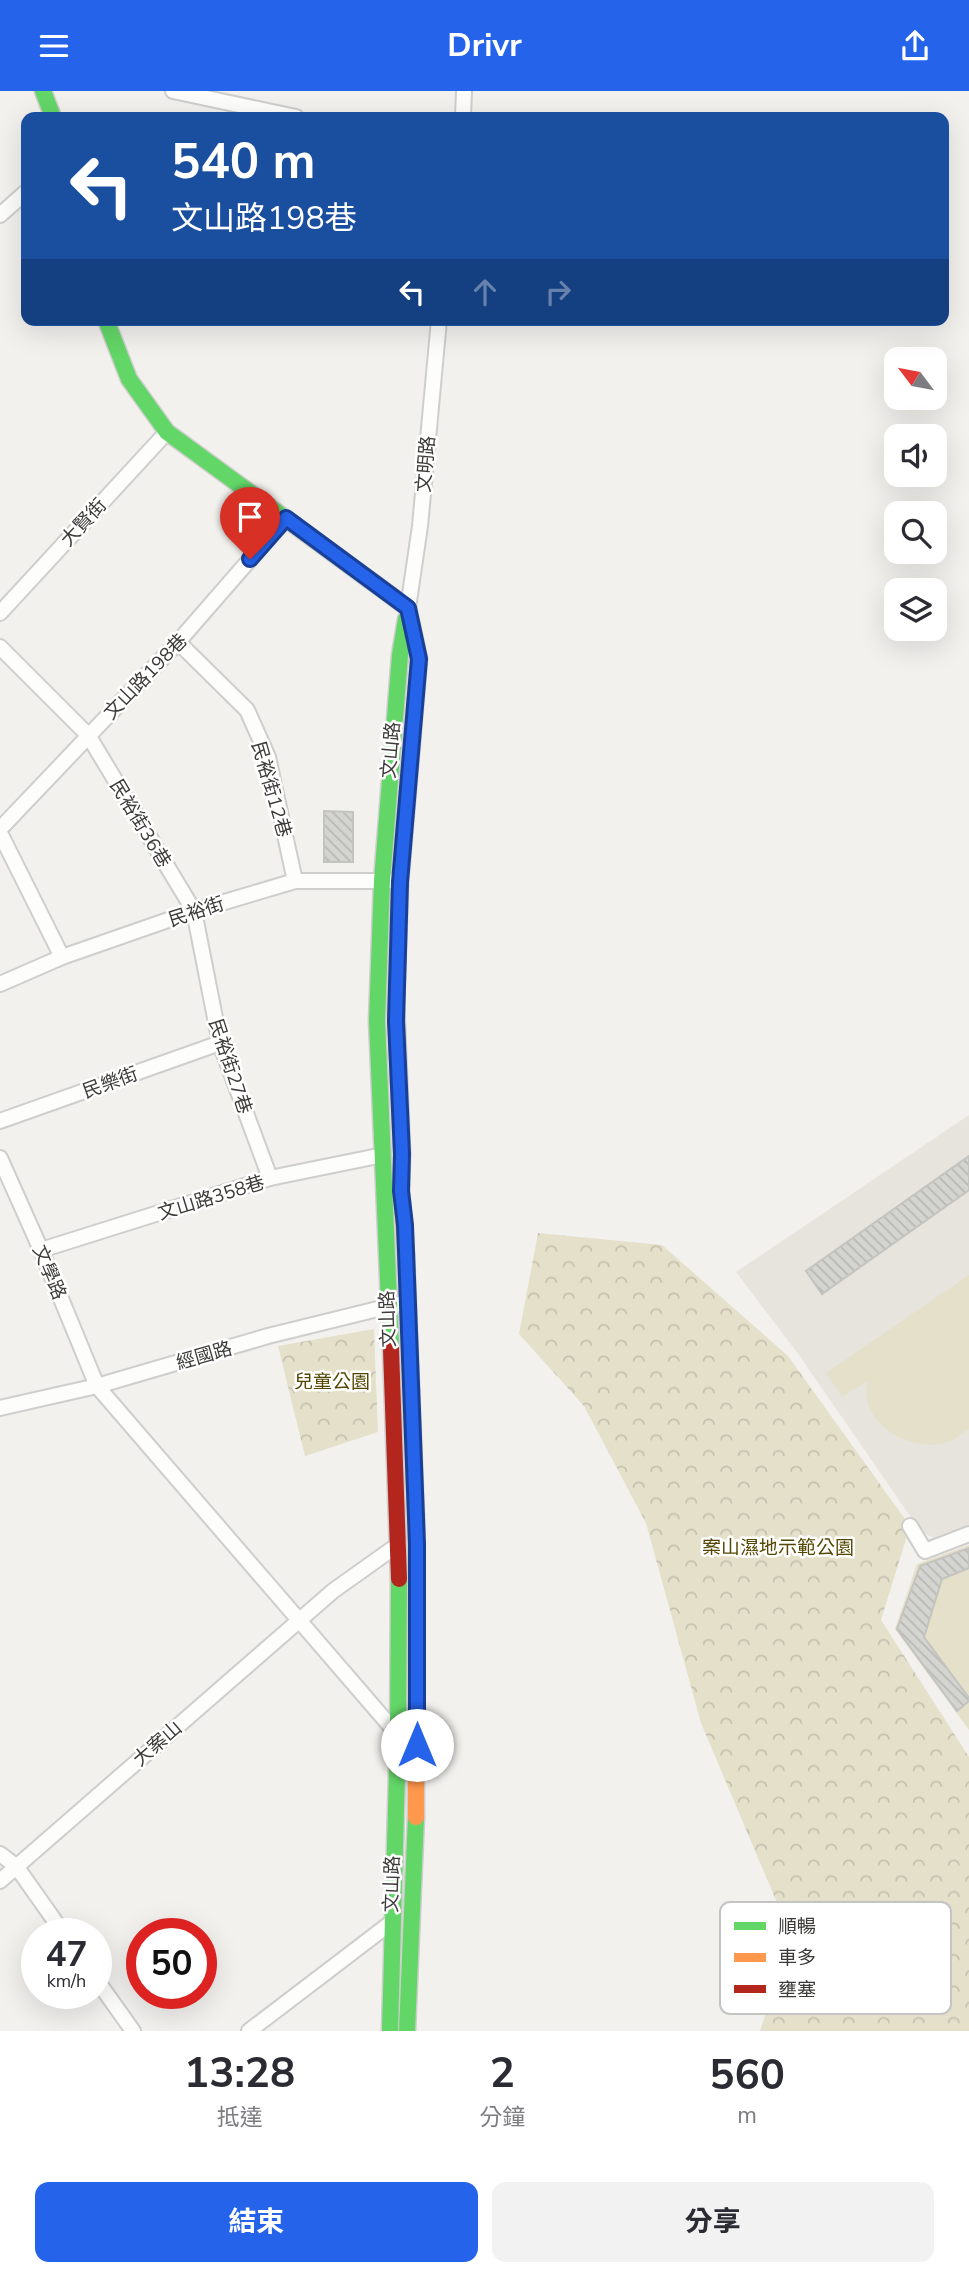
<!DOCTYPE html>
<html lang="zh-TW">
<meta charset="utf-8">
<style>
:root{--surface:#fff;--page:#f2f2f3;--text:#2b2b33;--muted:#7c7c81;--accent:#2563eb}
body{margin:0;font-family:"Nunito Sans","Noto Sans TC",sans-serif;background:var(--page);color:var(--text);height:100vh;display:flex;flex-direction:column;font-size:26px;white-space:nowrap}
*{box-sizing:border-box;margin:0}
p{font-size:23px;color:var(--muted)}
.icon{flex:none;width:38px;height:38px;fill:none;stroke:currentColor;stroke-width:2;stroke-linecap:round;stroke-linejoin:round}
.map{position:relative;height:1940px;overflow:hidden}
.panel{display:flex;flex-direction:column;background:var(--surface);flex:1}
.panel>*{flex:none}
.top-card{position:absolute;left:21px;top:21px;width:928px;height:214px;border-radius:14px;box-shadow:0 7px 28px #0002;background:#1a4fa0;color:#fff;overflow:hidden}
.needle{width:46px;rotate:302deg}
.controls{position:absolute;left:884px;top:256px;display:grid;gap:14px}
.controls a{display:grid;place-items:center;width:63px;height:63px;border-radius:14px;background:var(--surface);box-shadow:0 7px 28px #0002;font-size:35px}
.speed{position:absolute;left:21px;top:1827px;display:flex;gap:14px;font-size:35px;font-weight:700;text-align:center}
.speed>*{display:grid;place-content:center;width:91px;height:91px;border-radius:50%;background:var(--surface);box-shadow:0 7px 28px #0002;line-height:1}
.speed small{font-size:18px;font-weight:400}
.speed .limit{border:10px solid #d22;background:#fff;color:#111}
.pin{position:absolute;display:grid;place-items:center;width:60px;height:60px;color:#fff;margin:-72px -30px;border-radius:50% 50% 50% 0;rotate:-45deg;box-shadow:0 0 7px #0007}
.pin .icon{rotate:45deg}
.me{position:absolute;width:77px;margin:-38px;rotate:0deg;stroke-linejoin:round;filter:drop-shadow(0 0 5px #0008)}
.turn{display:flex;align-items:center;gap:24px;height:147px;padding:0 35px;font-size:32px}
.turn .icon{width:91px;height:91px;stroke-width:2.5}
.turn b{display:block;font-size:49px;line-height:60px}
.lanes{display:flex;align-items:center;height:66px;padding:0 35px;background:#0003;justify-content:center;gap:35px;direction:ltr}
.lanes .off{opacity:.35}
.eta{display:flex;justify-content:space-evenly;align-items:center;height:119px;text-align:center}
.eta b{font-size:42px;font-weight:700;line-height:49px}
.primary-button{display:flex;gap:14px;margin-top:auto;padding:14px 35px}
.primary-button a{flex:1;height:80px;border-radius:14px;background:var(--accent);color:#fff;font-size:28px;font-weight:700;line-height:80px;text-align:center}
.primary-button a+a{background:var(--page);color:var(--text)}
header{display:flex;justify-content:space-between;align-items:center;height:91px;padding:0 35px;background:var(--accent);color:#fff;font-size:32px;font-weight:700}
.map>svg:first-child{display:block}
.built{fill:#e6e4dc}
.park{fill:url(#park-crowns)}
.pitch{fill:#e5e0ca}
.building{fill:url(#building-back-hatch);stroke:#c3c3c0;stroke-width:2}
.lines{fill:none;stroke-linecap:round;stroke-linejoin:round}
.street-casing{stroke:#cececc;stroke-width:18}
.fast-casing{stroke:#cececc;stroke-width:19}
.slow-casing{stroke:#cececc;stroke-width:19}
.jam-casing{stroke:#cececc;stroke-width:19}
.street{stroke:#fdfdfc;stroke-width:14}
.fast{stroke:#63d668;stroke-width:16}
.slow{stroke:#ff974d;stroke-width:16}
.jam{stroke:#b3261e;stroke-width:16}
.route-casing{stroke:#184099;stroke-width:18}
.route{stroke:#2563eb;stroke-width:12}
.labels{text-anchor:middle;stroke-width:5;stroke-linejoin:round;paint-order:stroke}
.street-label{font-size:19px;fill:#3d3c3a;stroke:#fff}
.park-label{font-size:19px;fill:#554700;stroke:#fff}
.key{fill:#fff;stroke:#c5c4c4;stroke-width:2}
.key-label{font-size:19px;fill:#3d3c3a}
</style>
<header><svg class="icon" aria-label="menu" viewBox="0 0 24 24"><path d="M4 6h16M4 12h16M4 18h16"/></svg>Drivr<svg class="icon" aria-label="share" viewBox="0 0 24 24"><path d="M12 15V3M7 8l5-5 5 5M5 13v7h14v-7"/></svg></header>
<div class="map">
<svg width="969" height="1940" viewBox="0 0 969 1940">
<defs>
<pattern id="park-crowns" width="20" height="18" patternUnits="userSpaceOnUse" patternTransform="scale(1.75)"><rect width="20" height="18" fill="#e5e0ca"/><path d="M2 6a3 3 0 1 1 6 0M12 15a3 3 0 1 1 6 0" fill="none" stroke="#c5c1ae"/></pattern>
<pattern id="building-back-hatch" width="6" height="6" patternUnits="userSpaceOnUse" patternTransform="scale(1.75)"><rect width="6" height="6" fill="#d4d4d1"/><path d="M-1 5l2 2M0 0l6 6M5-1l2 2" fill="none" stroke="#b7b7b4"/></pattern>
</defs>
<rect width="100%" height="100%" fill="#f2f1ee"/>
<path class="built" d="M 969,1024 L 969,1434 L 934,1447 L 921,1441 L 799,1264 L 736,1181 Z"/>
<g class="park">
<path d="M 538,1142 L 662,1154 L 788,1265 L 910,1435 L 881,1529 L 969,1666 L 969,1940 L 760,1940 L 765,1925 L 778,1814 L 701,1632 L 646,1432 L 584,1315 L 519,1243 Z"/>
<path d="M 374,1238 L 378,1341 L 305,1365 L 278,1255 Z"/>
</g>
<g class="pitch">
<path d="M 969,1184 L 969,1338 C 960,1344 951,1352 940,1353 C 912,1358 876,1340 868,1312 C 866,1305 867,1297 867,1290 L 842,1306 L 826,1282 Z"/>
<path d="M 969,1454 L 969,1639 L 895,1538 L 917,1473 Z"/>
</g>
<g class="building">
<path d="M 324,720 L 353,721 L 353,771 L 324,771 Z"/>
<path d="M 969,1065 L 969,1099 L 822,1203 L 806,1180 Z"/>
<path d="M 969,1457 L 969,1477 L 942,1488 L 924,1546 L 969,1607 L 969,1610 L 957,1620 L 897,1538 L 920,1475 Z"/>
</g>
<g class="lines">
<defs>
<g id="street">
<path d="M 173,0 L 296,26"/>
<path d="M 463,26 L 464,0"/>
<path d="M 0,124 L 26,101"/>
<path d="M 408,517 L 420,435 L 439,229"/>
<path d="M 0,522 L 167,341"/>
<path d="M 178,551 L 247,619 L 268,666 L 295,790"/>
<path d="M 0,556 L 88,644 L 194,820 L 220,952 L 270,1087"/>
<path d="M 0,738 L 178,551 L 286,427"/>
<path d="M 0,742 L 62,866"/>
<path d="M 0,893 L 62,866 L 194,820 L 295,790 L 390,790"/>
<path d="M 0,1030 L 220,952"/>
<path d="M 0,1067 L 41,1159 L 97,1295 L 398,1644"/>
<path d="M 41,1159 L 270,1087 L 383,1064"/>
<path d="M 0,1317 L 97,1295 L 268,1245 L 398,1213"/>
<path d="M 910,1435 L 925,1460 L 969,1443"/>
<path d="M 0,1763 L 16,1775 L 64,1843"/>
<path d="M 0,1790 L 333,1500 L 399,1453"/>
<path d="M 96,1888 L 133,1940"/>
<path d="M 249,1940 L 392,1831"/>
</g>
<g id="fast">
<path d="M 43,0 L 53,26"/>
<path d="M 106,229 L 129,288 L 167,341 L 408,517 L 419,568 L 400,791 L 396,913"/>
<path d="M 391,1258 L 377,930 L 382,790 L 400,564 L 406,528"/>
<path d="M 390,1940 L 398,1644 L 399,1488"/>
<path d="M 407,1940 L 416,1726"/>
</g>
<g id="slow">
<path d="M 396,913 L 402,1063 L 401,1100 L 406,1163"/>
<path d="M 416,1726 L 416,1429"/>
</g>
<g id="jam">
<path d="M 406,1163 L 416,1429"/>
<path d="M 391,1258 L 399,1488"/>
</g>
</defs>
<use href="#street" class="street-casing"/>
<use href="#fast" class="fast-casing"/>
<use href="#slow" class="slow-casing"/>
<use href="#jam" class="jam-casing"/>
<use href="#street" class="street"/>
<use href="#fast" class="fast"/>
<use href="#slow" class="slow"/>
<use href="#jam" class="jam"/>
</g>
<g class="lines">
<defs>
<path id="route" d="M 250,468 L 286,427 L 408,517 L 419,568 L 400,791 L 396,930 L 402,1063 L 401,1100 L 405,1134 L 417,1453 L 417,1654"/>
</defs>
<use href="#route" class="route-casing"/>
<use href="#route" class="route"/>
</g>
<g class="labels">
<g class="street-label">
<text transform="translate(425 373) rotate(-85)" y="7">文明路</text>
<text transform="translate(83 431) rotate(-47)" y="7">大賢街</text>
<text transform="translate(145 585) rotate(-46)" y="7">文山路198巷</text>
<text transform="translate(390 659) rotate(-85)" y="7">文山路</text>
<text transform="translate(272 698) rotate(74)" y="7">民裕街12巷</text>
<text transform="translate(141 732) rotate(59)" y="7">民裕街36巷</text>
<text transform="translate(196 820) rotate(-18)" y="7">民裕街</text>
<text transform="translate(231 975) rotate(72)" y="7">民裕街27巷</text>
<text transform="translate(110 991) rotate(-20)" y="7">民樂街</text>
<text transform="translate(211 1106) rotate(-17)" y="7">文山路358巷</text>
<text transform="translate(50 1181) rotate(67)" y="7">文學路</text>
<text transform="translate(387 1228) rotate(-92)" y="7">文山路</text>
<text transform="translate(204 1264) rotate(-16)" y="7">經國路</text>
<text transform="translate(157 1652) rotate(-41)" y="7">大案山</text>
<text transform="translate(391 1793) rotate(-88)" y="7">文山路</text>
</g>
<g class="park-label">
<text x="332" y="1297">兒童公園</text>
<text x="778" y="1463">案山濕地示範公園</text>
</g>
</g>
<rect x="720" y="1811" width="231" height="112" rx="10" class="key"/>
<rect x="734" y="1831" width="32" height="8" fill="#63d668"/>
<rect x="734" y="1862" width="32" height="9" fill="#ff974d"/>
<rect x="734" y="1894" width="32" height="8" fill="#b3261e"/>
<g class="key-label">
<text x="778" y="1842">順暢</text>
<text x="778" y="1873">車多</text>
<text x="778" y="1905">壅塞</text>
</g>
</svg>
<div class="controls">
<a><svg class="needle" viewBox="-14 -14 28 28"><path d="M0-13l5 13h-10z" fill="#e53935"/><path d="M0 13l5-13h-10z" fill="#7c7c81"/></svg></a>
<a><svg class="icon" aria-label="sound" viewBox="0 0 24 24"><path d="M4 9h4l5-4v14l-5-4H4zM17 9q2 3 0 6"/></svg></a>
<a><svg class="icon" aria-label="search" viewBox="0 0 24 24"><circle cx="10" cy="10" r="6"/><path d="M15 15l6 6"/></svg></a>
<a><svg class="icon" aria-label="layers" viewBox="0 0 24 24"><path d="M12 4l9 5-9 5-9-5zM3 14l9 5 9-5"/></svg></a>
</div>
<div class="speed"><div>47<small>km/h</small></div><div class="limit">50</div></div>
<div class="pin" style="left:250px;top:468px;background:#d93025"><svg class="icon" aria-label="arrive" viewBox="0 0 24 24"><path d="M6 21V4h12l-3 4 3 4H6"/></svg></div>
<svg class="me" style="left:417px;top:1654px" viewBox="-20 -20 40 40"><circle r="19" fill="#fff"/><path d="M0-13L10 11 0 6-10 11z" fill="#2563eb"/></svg>
<div class="top-card">
<div class="turn"><svg class="icon" aria-label="left" viewBox="0 0 24 24"><path d="M17 20v-9H6M10 6l-5 5 5 5"/></svg><div><b>540 m</b>文山路198巷</div></div>
<div class="lanes"><svg class="icon" aria-label="left" viewBox="0 0 24 24"><path d="M17 20v-9H6M10 6l-5 5 5 5"/></svg><svg class="icon off" aria-label="ahead" viewBox="0 0 24 24"><path d="M12 20V5M6 11l6-6 6 6"/></svg><svg class="icon off" aria-label="right" viewBox="0 0 24 24"><path d="M7 20v-9h11M14 6l5 5-5 5"/></svg></div>
</div>
</div>
<section class="panel">
<div class="eta">
<div><b>13:28</b><p>抵達</p></div>
<div><b>2</b><p>分鐘</p></div>
<div><b>560</b><p>m</p></div>
</div>
<div class="primary-button"><a>結束</a><a>分享</a></div>
</section>
